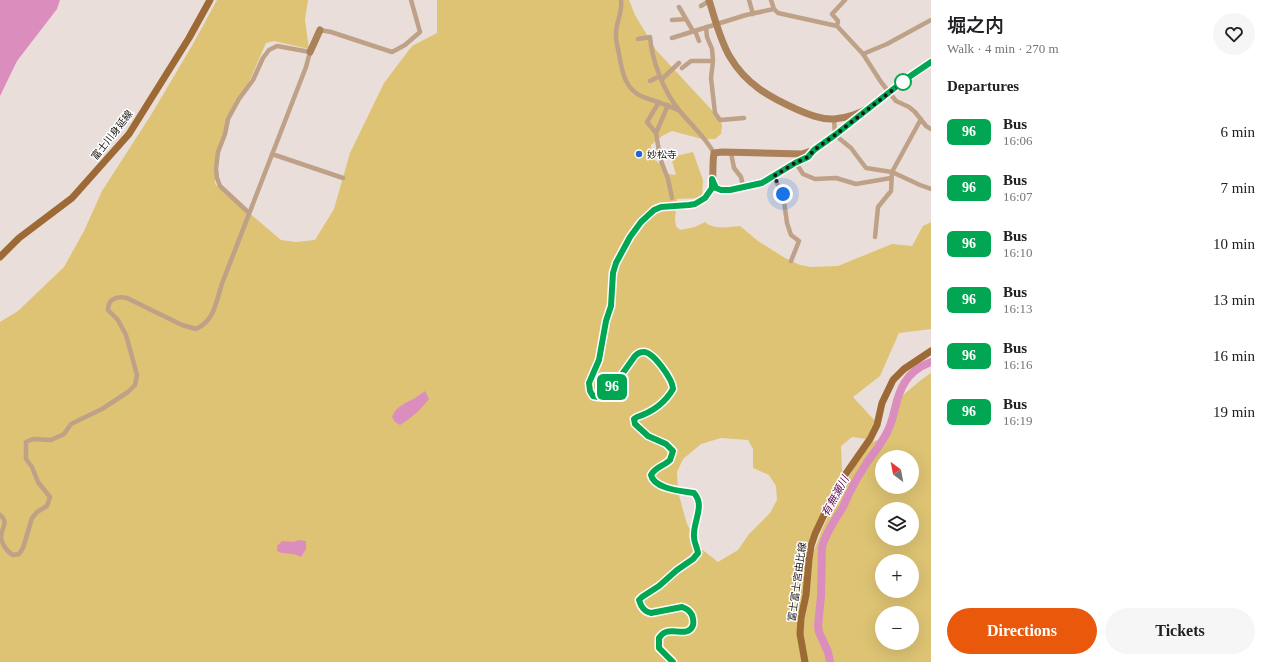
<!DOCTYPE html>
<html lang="en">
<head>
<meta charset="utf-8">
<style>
	body { margin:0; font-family:"Times New Roman","Noto Sans JP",serif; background:#f6f6f6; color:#202124; height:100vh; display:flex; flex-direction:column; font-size:15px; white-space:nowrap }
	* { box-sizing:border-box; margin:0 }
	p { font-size:13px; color:#757577 }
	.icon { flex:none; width:22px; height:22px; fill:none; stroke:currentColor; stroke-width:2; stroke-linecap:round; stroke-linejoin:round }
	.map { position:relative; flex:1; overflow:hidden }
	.side { display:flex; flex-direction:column; background:#fff; width:340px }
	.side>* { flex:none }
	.badge { padding:0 8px; border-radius:6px; font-size:14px; line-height:26px }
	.needle { width:26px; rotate:328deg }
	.tools { position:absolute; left:875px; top:450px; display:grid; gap:8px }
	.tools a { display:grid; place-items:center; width:44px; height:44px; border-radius:50%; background:#fff; box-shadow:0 4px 16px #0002; font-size:20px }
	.you { position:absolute; width:20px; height:20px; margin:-10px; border:3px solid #fff; border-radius:50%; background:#1a73e8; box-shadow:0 0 0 6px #1a73e833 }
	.map>.badge { position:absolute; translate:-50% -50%; box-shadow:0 0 0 2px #fff }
	h2 { padding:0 16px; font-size:15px; line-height:36px }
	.round { display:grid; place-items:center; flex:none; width:42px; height:42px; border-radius:21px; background:#f6f6f6 }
	.summary { display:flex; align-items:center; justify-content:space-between; height:68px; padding:0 16px }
	h1 { font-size:19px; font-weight:600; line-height:30px }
	.cta { display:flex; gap:8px; margin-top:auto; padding:8px 16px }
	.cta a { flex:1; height:46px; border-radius:24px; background:#ea580c; color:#fff; font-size:16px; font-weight:600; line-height:46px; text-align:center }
	.cta a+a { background:#f6f6f6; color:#202124 }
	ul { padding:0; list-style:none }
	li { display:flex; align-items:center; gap:12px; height:56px; padding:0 16px }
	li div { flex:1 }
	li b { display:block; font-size:15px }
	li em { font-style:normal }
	li .badge { min-width:44px; font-weight:700; text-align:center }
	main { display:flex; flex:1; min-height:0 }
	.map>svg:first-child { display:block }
	.green { fill:#ddc373; fill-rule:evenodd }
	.water { fill:#db8ebd }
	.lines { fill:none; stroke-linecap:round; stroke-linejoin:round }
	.river { stroke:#db8ebd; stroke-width:8 }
	.street { stroke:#bea187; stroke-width:4.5 }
	.secondary { stroke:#ab8159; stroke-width:7 }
	.primary { stroke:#9d6a36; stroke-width:7 }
	.line-casing { stroke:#fff; stroke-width:9 }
	.line { stroke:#00a651; stroke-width:6 }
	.walk { stroke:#1d1817; stroke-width:4; stroke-dasharray:0 7.2 }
	.stop-dot { fill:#fff; stroke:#00a651; stroke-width:2 }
	.poi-dot { fill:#2563d0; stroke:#fff; stroke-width:1.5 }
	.labels { text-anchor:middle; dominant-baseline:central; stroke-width:3; stroke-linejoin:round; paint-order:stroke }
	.street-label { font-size:10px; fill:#1d1817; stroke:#fff }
	.poi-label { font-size:10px; fill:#1d1817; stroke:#fff; text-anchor:start }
	.water-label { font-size:11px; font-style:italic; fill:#680c4f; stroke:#fff }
</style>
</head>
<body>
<main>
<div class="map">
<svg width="931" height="662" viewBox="0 0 931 662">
	<rect width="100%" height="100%" fill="#eadeda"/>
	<path class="green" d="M 217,0 L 308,0 L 305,20 L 309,49 L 274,41 L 266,43 L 249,82 L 228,117 L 224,137 L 215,162 L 215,184 L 281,240 L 296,242 L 315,240 L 334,209 L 350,153 L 384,83 L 412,46 L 437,33 L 437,0 L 629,0 L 635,15 L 656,50 L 721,120 L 722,126 L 721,134 L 715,139 L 702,139 L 672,131 L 662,136 L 651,145 C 650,157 651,157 660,164 C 664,167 666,171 669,174 L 676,175 L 671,157 L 693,152 L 703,180 L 702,198 L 677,199 L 675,219 L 676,226 L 680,230 L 695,227 L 705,222 C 713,230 729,227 740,226 L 758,241 L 785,258 L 800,265 L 811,267 L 838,266 L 892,244 L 912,246 L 923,226 L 931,222 L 931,329 L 899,333 L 880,376 L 853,397 L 875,421 L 866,439 L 852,437 L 841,446 L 842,472 L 814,530 L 811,559 L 823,527 L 839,495 L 858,460 L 872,442 L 883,438 L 903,395 L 921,380 L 931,373 L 931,662 L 0,662 L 0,322 L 18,311 L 64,267 L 84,231 L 102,191 L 151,115 L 193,44 ZM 721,438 L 748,440 L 753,449 L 753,468 L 769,475 L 776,486 L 777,500 L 770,513 L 749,534 L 738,550 L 718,562 L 700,548 L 687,524 L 678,492 L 677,472 L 683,459 L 701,444 ZM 882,457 L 912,457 L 912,487 L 882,487 ZM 882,509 L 912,509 L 912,539 L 882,539 ZM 882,561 L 912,561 L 912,591 L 882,591 ZM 882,613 L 912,613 L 912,643 L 882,643 Z"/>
	<path class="water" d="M 0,0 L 60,0 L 57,9 L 17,61 L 0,96 Z
		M 425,391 L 429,399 C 420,410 412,418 400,425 L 395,422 L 392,417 C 396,407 402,405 411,400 C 416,398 420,394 425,391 Z
		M 298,540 L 306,541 L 306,549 L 301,557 C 293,552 285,555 277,551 L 277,546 L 282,541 L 294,542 Z"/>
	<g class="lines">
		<path class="river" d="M 830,662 L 828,652 L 819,632 L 818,626 L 821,596 L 822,547 C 826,532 835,520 843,507 C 846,501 848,495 851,490 C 855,481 861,472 866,464 C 874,452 884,441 889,428 C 896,412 895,397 905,382 C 911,372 920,366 931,362"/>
		<path class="street" d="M 621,0 C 623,13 615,23 616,36 C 616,42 618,48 619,54 C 622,70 624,88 641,96 C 653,101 666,104 678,110
			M 749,0 L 753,14
			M 771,0 L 774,9 L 778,13 L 837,26 L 863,54 L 881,82 L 896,101 L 909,107 L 915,112 L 926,126 L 931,129
			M 701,6 L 709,1
			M 679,7 L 693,31
			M 672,20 L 686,19
			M 837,26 L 838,21 L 832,14 L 845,0
			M 706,27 L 707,37 L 712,49 L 713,61 L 711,78 L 715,113 L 720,120 L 744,118
			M 320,30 L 331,32 L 392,52 L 405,45 L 420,32 L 411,0
			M 695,31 L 699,41
			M 672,38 L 746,15 L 774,9
			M 638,39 L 650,37 C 652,61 664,92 679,110 C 691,125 705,137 714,153
			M 863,54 L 887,44 L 931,20
			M 682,68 L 691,61 L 713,61
			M 662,79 L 679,63
			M 650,81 L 660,76
			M 659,102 L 647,122 L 656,133 L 660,158 L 668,179 L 672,198
			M 834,119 L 835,135 L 851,148 L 866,168 L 892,172 L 920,185 L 931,189
			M 656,133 L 668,105
			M 835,135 L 863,113
			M 731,153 L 734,168 L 741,177 L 743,186 L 762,183 L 795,163 L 808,157 L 813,151
			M 272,154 L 343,178
			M 796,163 L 803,174 L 815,179 L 836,178 L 856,184 L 891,178
			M 773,176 L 783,194 L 787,223 L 791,235 L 799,241 L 791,261
			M 714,182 L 716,189 C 726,192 734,189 743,186
			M 875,237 L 878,207 L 891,191 L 892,172 L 921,119
			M 0,515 C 9,522 2,527 1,536 C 1,543 7,552 13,555 L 19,554 L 23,548 L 32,518 L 37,512 L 47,506 L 50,497 L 38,482 L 32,467 L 26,459 L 26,442 L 33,439 L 51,440 L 64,434 L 71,424 L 102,409 L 128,392 L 135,385 L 137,375 L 126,335 L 118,320 L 108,310 C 108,298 118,296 127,298 L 182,325 L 196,329 C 216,320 216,299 223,281 L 306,67 L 310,52 L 277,46 L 269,50 L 263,58 L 253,80 L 239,99 L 228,119 L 225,134 L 218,152 L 216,169 L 217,178 L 220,186 L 249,213"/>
		<path class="secondary" d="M 709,0 C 715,19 720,40 730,57 C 746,84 769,97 796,109 C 808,114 821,120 834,119 C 847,118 858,114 869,108 L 931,62
			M 310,52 L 320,30
			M 673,662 L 659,648 L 659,638 C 661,635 663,633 666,632 C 675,629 689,637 693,625 C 694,621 693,618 692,615 C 689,611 687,609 682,607 L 651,613 C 644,612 641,607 639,600 L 642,597 L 659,586 L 677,569 L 693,559 L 697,553 C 697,546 693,541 694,534 C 694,520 705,505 694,493 C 682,491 654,489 651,475 C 657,462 671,468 673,451 L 666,444 L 648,436 L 635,424 L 634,419 L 637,417 C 652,412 665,403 673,389 C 673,380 653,351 643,352 C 640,352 637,354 635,356 C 628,365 606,403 594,396 C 590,393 589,389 589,385 C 589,377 597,368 599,360 C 603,347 603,334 606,321 C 607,316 610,311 611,306 C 614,291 610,276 617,261 C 624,246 638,219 654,210 C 672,200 699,214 711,190 C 714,185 712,162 714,153 L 722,152 L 802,154 L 814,150 L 835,135"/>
		<path class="primary" d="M 0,257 L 19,238 L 72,198 L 129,134 L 189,38 L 210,0
			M 805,662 L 800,634 L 801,618 L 806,595 L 809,559 L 811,546 L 815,534 L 838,485 L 870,439 L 877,425 L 882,403 L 893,380 L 904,369 L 931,351"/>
	</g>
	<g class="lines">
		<defs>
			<path id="line" d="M 673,662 L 659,648 L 659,638 C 661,635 663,633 666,632 C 675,629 689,637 693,625 C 694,621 693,618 692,615 C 689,610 687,609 682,607 L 651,613 C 644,612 641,607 639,600 L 642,597 L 659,586 L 677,570 L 693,559 L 698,553 C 697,546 693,541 694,534 C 694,520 705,505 694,493 C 682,491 654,489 651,475 C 655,467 664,466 670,460 L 673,451 L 666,444 L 648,436 L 635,424 L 634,419 L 637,417 C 652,412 665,403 673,389 C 673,380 653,351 643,352 C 640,352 637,354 635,356 L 615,384 L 603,396 L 598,397 L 593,396 L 590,391 L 589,383 L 599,360 L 606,321 L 611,306 L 613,273 L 616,263 L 630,237 L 641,222 L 654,210 L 661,207 L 689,205 L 695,204 L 705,198 L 712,188 L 712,179 L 716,188 L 721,190 L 730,190 L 762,183 L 795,163 L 808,157 L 814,150 L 835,135 L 906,79 L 931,62"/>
		</defs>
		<use href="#line" class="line-casing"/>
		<use href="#line" class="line"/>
		<path class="walk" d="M 783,194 L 774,176 L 795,163 L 808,157 L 814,150 L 835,135 L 903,82"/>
	</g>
	<circle class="stop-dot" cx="903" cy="82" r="8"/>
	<circle class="poi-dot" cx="639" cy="154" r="4"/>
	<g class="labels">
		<g class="street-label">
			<text transform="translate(112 135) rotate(-52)">富士川身延線</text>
			<text transform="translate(797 582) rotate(-82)">富士富士宮由比線</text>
		</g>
		<g class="poi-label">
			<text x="647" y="154">妙松寺</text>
		</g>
		<g class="water-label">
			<text transform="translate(835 496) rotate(-61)">有無瀬川</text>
		</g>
	</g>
</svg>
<div class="tools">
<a><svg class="needle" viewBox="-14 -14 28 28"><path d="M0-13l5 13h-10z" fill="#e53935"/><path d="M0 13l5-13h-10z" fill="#757577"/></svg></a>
<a><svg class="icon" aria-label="layers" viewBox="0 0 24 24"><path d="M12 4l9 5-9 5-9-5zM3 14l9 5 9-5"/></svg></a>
<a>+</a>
<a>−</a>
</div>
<div class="you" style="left:783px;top:194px"></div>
<b class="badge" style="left:612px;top:387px;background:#00a651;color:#fff">96</b>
</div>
<section class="side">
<div class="summary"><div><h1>堀之内</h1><p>Walk · 4 min · 270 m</p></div><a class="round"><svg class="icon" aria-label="heart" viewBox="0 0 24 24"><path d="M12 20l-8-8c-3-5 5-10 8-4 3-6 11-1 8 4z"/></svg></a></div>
<h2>Departures</h2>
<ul>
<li><span class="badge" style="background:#00a651;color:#fff">96</span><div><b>Bus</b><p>16:06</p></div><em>6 min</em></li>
<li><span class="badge" style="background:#00a651;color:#fff">96</span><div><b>Bus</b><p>16:07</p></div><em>7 min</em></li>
<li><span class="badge" style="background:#00a651;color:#fff">96</span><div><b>Bus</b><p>16:10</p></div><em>10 min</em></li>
<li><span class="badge" style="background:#00a651;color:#fff">96</span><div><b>Bus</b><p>16:13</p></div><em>13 min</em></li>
<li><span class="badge" style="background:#00a651;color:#fff">96</span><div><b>Bus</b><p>16:16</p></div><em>16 min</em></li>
<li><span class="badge" style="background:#00a651;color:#fff">96</span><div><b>Bus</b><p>16:19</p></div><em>19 min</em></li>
</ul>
<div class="cta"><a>Directions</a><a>Tickets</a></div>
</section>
</main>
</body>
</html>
